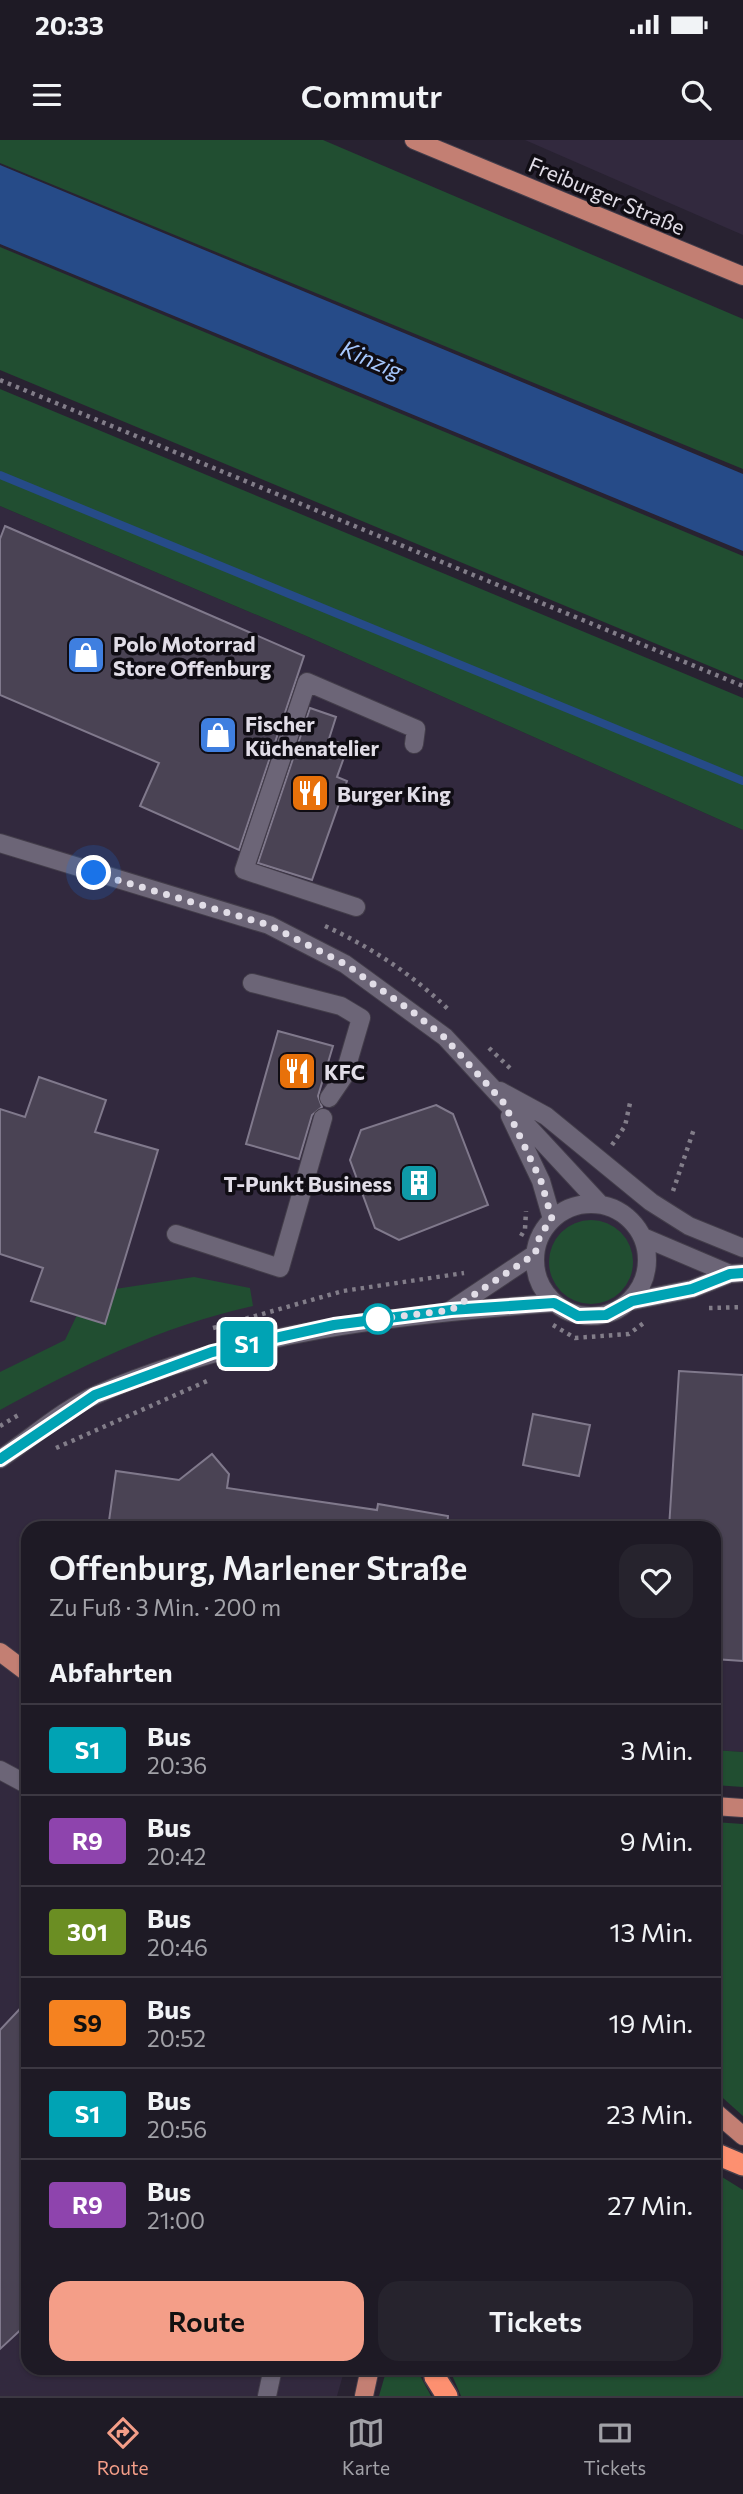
<!DOCTYPE html>
<html lang="de">
<head>
<meta charset="utf-8">
<style>
	body { margin:0; font-family:Commissioner,sans-serif; background:#26232d; color:#f1f3f6; height:100vh; display:flex; flex-direction:column; font-size:26px; white-space:nowrap }
	* { box-sizing:border-box; margin:0 }
	p { font-size:23px; color:#a1a1a7 }
	.icon { flex:none; width:38px; height:38px; fill:none; stroke:currentColor; stroke-width:2; stroke-linecap:round; stroke-linejoin:round }
	.map { position:relative; flex:1; overflow:hidden }
	.drawer { position:absolute; left:21px; top:1381px; width:700px; height:854px; display:flex; flex-direction:column; background:#1e1a25; border-radius:21px; box-shadow:0 2px 5px #0004,0 0 0 2px #3c3842 }
	.drawer>* { flex:none }
	.badge { padding:0 14px; border-radius:5px; font-size:24px; line-height:46px }
	.you { position:absolute; width:35px; height:35px; margin:-18px; border:5px solid #fff; border-radius:50%; background:#1a73e8; box-shadow:0 0 0 10px #1a73e833 }
	.map>.badge { position:absolute; translate:-50% -50%; box-shadow:0 0 0 4px #fff }
	h2 { padding:0 28px; font-size:26px; line-height:63px }
	.round { display:grid; place-items:center; flex:none; width:74px; height:74px; border-radius:21px; background:#26232d }
	.headline { display:flex; align-items:center; justify-content:space-between; height:119px; padding:0 28px }
	h1 { font-size:33px; font-weight:600; line-height:52px }
	.primary-button { display:flex; gap:14px; margin-top:auto; padding:14px 28px }
	.primary-button a { flex:1; height:80px; border-radius:21px; background:#f49e88; color:#111; font-size:28px; font-weight:600; line-height:80px; text-align:center }
	.primary-button a+a { background:#26232d; color:#f1f3f6 }
	ul { padding:0; list-style:none }
	li { display:flex; align-items:center; gap:21px; height:91px; padding:0 28px; border-top:2px solid #3c3842 }
	li div { flex:1 }
	li b { display:block; font-size:26px }
	li em { font-style:normal }
	li .badge { min-width:77px; font-weight:700; text-align:center }
	.status { display:flex; justify-content:space-between; align-items:center; height:49px; padding:0 35px; background:#1e1a25; direction:ltr }
	.status svg { height:19px; fill:currentColor }
	header { display:flex; justify-content:space-between; align-items:center; height:91px; padding:0 28px; background:#1e1a25; font-size:32px; font-weight:600 }
	.tab-bar { display:flex; justify-content:space-around; align-items:center; height:98px; border-top:2px solid #3c3842; background:#1e1a25; font-size:19px; color:#a1a1a7 }
	.tab-bar a { display:grid; justify-items:center; gap:4px }
	.tab-bar .on { color:#f49e88 }
	.map>svg:first-child { display:block }
	.built { fill:#32293e }
	.green { fill:#214e31 }
	.water { fill:#264b88 }
	.lines { fill:none; stroke-linecap:round; stroke-linejoin:round }
	.stream { stroke:#264b88; stroke-width:8 }
	.building { fill:#4a4354; stroke:#80798c; stroke-width:2 }
	.minor-casing { stroke:#433d4a; stroke-width:20 }
	.major-casing { stroke:#433d4a; stroke-width:20 }
	.highway-casing { stroke:#433d4a; stroke-width:24 }
	.path { stroke:#827d89; stroke-width:4.5; stroke-dasharray:3.5 5; stroke-linecap:butt }
	.minor { stroke:#6c6577; stroke-width:18 }
	.major { stroke:#c37f73; stroke-width:18 }
	.highway { stroke:#fd9070; stroke-width:21 }
	.line-casing { stroke:#fff; stroke-width:16 }
	.line { stroke:#00a3b4; stroke-width:10 }
	.walk { stroke:#e1dde7; stroke-width:7; stroke-dasharray:0 12.6 }
	.stop-dot { fill:#fff; stroke:#00a3b4; stroke-width:3.5 }
	.labels { text-anchor:middle; dominant-baseline:central; stroke-width:7; stroke-linejoin:round; paint-order:stroke }
	.street-label { font-size:21px; fill:#e1dde7; stroke:#100d14 }
	.poi-label { font-size:21px; font-weight:bold; fill:#e1dde7; stroke:#100d14; text-anchor:start }
	.water-label { font-size:23px; font-style:italic; fill:#a7c8fe; stroke:#100d14 }
</style>
</head>
<body>
<div class="status"><b>20:33</b><svg viewBox="0 0 49 12"><path d="M0 12V9h3v3zM5 12V6h3v6zM10 12V3h3v9zM15 12V0h3v12zM26 1h20v11H26zM47 4h2v5h-2z"/></svg></div>
<header><svg class="icon" aria-label="menu" viewBox="0 0 24 24"><path d="M4 6h16M4 12h16M4 18h16"/></svg>Commutr<svg class="icon" aria-label="search" viewBox="0 0 24 24"><circle cx="10" cy="10" r="6"/><path d="M15 15l6 6"/></svg></header>
<div class="map">
<svg width="743" height="2256" viewBox="0 0 743 2256">
	<rect width="100%" height="100%" fill="#282231"/>
	<path class="built" d="M 525,0 L 743,0 L 743,95 Z
		M 0,366 L 304,495 L 743,690 L 743,1612 L 714,1610 L 714,1388 L 28,1388 L 28,2228 L 345,2228 L 337,2256 L 0,2256 Z"/>
	<path class="green" d="M 0,0 L 323,0 L 743,179 L 743,329 L 0,23 Z
		M 0,107 L 743,416 L 743,540 L 0,230 Z
		M 0,249 L 743,558 L 743,690 L 304,495 L 0,366 Z
		M549 1122a42 42 0 1 1 84 0a42 42 0 1 1-84 0Z
		M 194,1137 L 250,1148 L 253,1166 C 162,1186 81,1226 0,1270 L 0,1232 L 65,1200 L 77,1175 L 115,1149 Z
		M 714,1610 L 743,1612 L 743,1647 L 714,1645 Z
		M 714,1682 L 743,1684 L 743,1976 L 714,1950 Z
		M 714,2032 L 743,2050 L 743,2256 L 461,2256 L 449,2228 L 714,2228 Z
		M 387,2228 L 416,2228 L 431,2256 L 379,2256 Z"/>
	<path class="water" d="M 0,25 L 743,334 L 743,411 L 0,104 Z"/>
	<g class="lines">
		<path class="stream" d="M 0,335 L 743,641"/>
	</g>
	<path class="building" d="M 5,386 L 304,516 L 239,710 L 140,666 L 159,623 L 0,555 L 0,399 Z
		M 310,568 L 336,577 L 329,599 L 348,606 L 337,637 L 347,641 L 312,740 L 258,723 Z
		M 278,891 L 333,906 L 318,956 L 322,967 L 312,975 L 299,1019 L 246,1004 Z
		M 39,937 L 106,960 L 95,992 L 158,1010 L 105,1184 L 31,1161 L 43,1128 L 0,1114 L 0,969 L 25,977 Z
		M 436,965 L 453,974 L 488,1065 L 399,1100 L 375,1088 L 350,1020 L 361,990 Z
		M 679,1231 L 743,1235 L 743,1521 L 714,1519 L 714,1388 L 669,1388 Z
		M 533,1274 L 590,1285 L 579,1336 L 523,1325 Z
		M 212,1314 L 229,1334 L 227,1348 L 377,1370 L 378,1364 L 448,1376 L 447,1388 L 108,1388 L 116,1331 L 179,1340 Z
		M 28,1860 L 28,2183 L 0,2209 L 0,1890 Z"/>
	<g class="lines">
		<defs>
			<path id="minor" d="M 0,703 L 269,785 L 345,824 L 445,897 L 600,1064
				M 356,767 L 244,730 L 307,542 L 416,589 L 414,604
				M 252,843 L 341,866 L 361,878 L 344,936 L 329,958
				M 500,951 L 546,976 L 651,1062 L 689,1086 L 743,1108
				M 510,976 L 541,1041 L 552,1079
				M535 1120a56 56 0 1 1 112 0a56 56 0 1 1-112 0Z
				M 176,1094 L 280,1128 L 323,978
				M 643,1097 L 730,1134
				M 632,1161 L 692,1149 L 730,1134 L 743,1133
				M 451,1170 L 535,1114
				M 0,1319 C 30,1299 65,1268 98,1254 C 243,1191 397,1175 553,1163
				M 0,1630 L 28,1645
				M 267,2256 L 273,2228"/>
			<path id="major" d="M 414,0 L 743,136
				M 0,1512 L 28,1533
				M 714,1666 L 743,1668
				M 714,1971 L 743,1996
				M 364,2256 L 370,2228"/>
			<path id="highway" d="M 714,2013 L 743,2025
				M 434,2228 L 435,2237 L 447,2256"/>
		</defs>
		<use href="#minor" class="minor-casing"/>
		<use href="#major" class="major-casing"/>
		<use href="#highway" class="highway-casing"/>
		<path class="path" d="M 0,240 L 743,546
			M 325,786 C 371,807 413,835 450,871
			M 489,908 L 513,931
			M 612,1005 L 625,986 L 630,963
			M 673,1051 L 694,989
			M 521,1096 L 525,1089 L 526,1071
			M 709,1168 L 743,1167
			M 553,1185 L 575,1198 L 629,1194 L 645,1182
			M 213,1188 L 343,1151 L 464,1133
			M 0,1286 L 20,1274
			M 56,1308 L 207,1241"/>
		<use href="#minor" class="minor"/>
		<use href="#major" class="major"/>
		<use href="#highway" class="highway"/>
	</g>
	<g class="lines">
		<defs>
			<path id="line" d="M 0,1319 L 95,1255 L 212,1212 L 334,1185 L 451,1170 L 554,1163 L 578,1176 L 606,1175 L 632,1161 L 692,1149 L 730,1134 L 743,1133"/>
		</defs>
		<use href="#line" class="line-casing"/>
		<use href="#line" class="line"/>
		<path class="walk" d="M 94,733 L 269,785 L 345,824 L 414,873 L 444,897 L 504,963 L 541,1041 L 552,1079 L 540,1095 L 535,1114 L 451,1170 L 378,1179"/>
	</g>
	<defs>
		<symbol id="shop-square" viewBox="-11 -11 22 22"><rect x="-9" y="-9" width="18" height="18" rx="4" fill="#3f7fe0" stroke="#100d14"/><path d="M-5-2.5h2.3a2.7 3.5 0 0 1 5.4 0H5L5.5 6h-11ZM-1.5-2.5h3a1.5 2.3 0 0 0-3 0Z" fill="#fff"/></symbol>
		<symbol id="restaurant-square" viewBox="-11 -11 22 22"><rect x="-9" y="-9" width="18" height="18" rx="4" fill="#e8710a" stroke="#100d14"/><path d="M-5-6h1v4h1v-4h1v4h1v-4h1v5L-1.5 .5V6h-2V.5L-5-1ZM5-6V6H3V1.5H1.5Q1.5-4 5-6Z" fill="#fff"/></symbol>
		<symbol id="building-square" viewBox="-11 -11 22 22"><rect x="-9" y="-9" width="18" height="18" rx="4" fill="#0f9aa8" stroke="#100d14"/><path d="M-4-6H4V6H1V3H-1V6H-4ZM-2.5-4.3h1.7v1.8h-1.7ZM.8-4.3h1.7v1.8H.8ZM-2.5-1h1.7V.8h-1.7ZM.8-1h1.7V.8H.8Z" fill="#fff"/></symbol>
	</defs>
	<g fill-rule="evenodd">
		<use href="#shop-square" x="64" y="493" width="44" height="44"/>
		<use href="#shop-square" x="196" y="573" width="44" height="44"/>
		<use href="#restaurant-square" x="288" y="631" width="44" height="44"/>
		<use href="#restaurant-square" x="275" y="909" width="44" height="44"/>
		<use href="#building-square" x="397" y="1021" width="44" height="44"/>
	</g>
	<circle class="stop-dot" cx="378" cy="1179" r="14"/>
	<g class="labels">
		<g class="street-label">
			<text transform="translate(607 55) rotate(23)">Freiburger Straße</text>
		</g>
		<g class="poi-label">
			<text x="113" y="503">Polo Motorrad<tspan x="113" dy="24">Store Offenburg</tspan></text>
			<text x="245" y="583">Fischer<tspan x="245" dy="24">Küchenatelier</tspan></text>
			<text x="337" y="653">Burger King</text>
			<text x="324" y="931">KFC</text>
			<text x="392" y="1043" text-anchor="end">T-Punkt Business</text>
		</g>
		<g class="water-label">
			<text transform="translate(372 219) rotate(23)">Kinzig</text>
		</g>
	</g>
</svg>
<div class="you" style="left:94px;top:733px"></div>
<b class="badge" style="left:247px;top:1204px;background:#00a3b4;color:#fff">S1</b>
<section class="drawer">
<div class="headline"><div><h1>Offenburg, Marlener Straße</h1><p>Zu Fuß · 3 Min. · 200 m</p></div><a class="round"><svg class="icon" aria-label="heart" viewBox="0 0 24 24"><path d="M12 20l-8-8c-3-5 5-10 8-4 3-6 11-1 8 4z"/></svg></a></div>
<h2>Abfahrten</h2>
<ul>
<li><span class="badge" style="background:#00a3b4;color:#fff">S1</span><div><b>Bus</b><p>20:36</p></div><em>3 Min.</em></li>
<li><span class="badge" style="background:#8e44ad;color:#fff">R9</span><div><b>Bus</b><p>20:42</p></div><em>9 Min.</em></li>
<li><span class="badge" style="background:#6b8e23;color:#fff">301</span><div><b>Bus</b><p>20:46</p></div><em>13 Min.</em></li>
<li><span class="badge" style="background:#f58220;color:#111">S9</span><div><b>Bus</b><p>20:52</p></div><em>19 Min.</em></li>
<li><span class="badge" style="background:#00a3b4;color:#fff">S1</span><div><b>Bus</b><p>20:56</p></div><em>23 Min.</em></li>
<li><span class="badge" style="background:#8e44ad;color:#fff">R9</span><div><b>Bus</b><p>21:00</p></div><em>27 Min.</em></li>
</ul>
<div class="primary-button"><a>Route</a><a>Tickets</a></div>
</section>
</div>
<nav class="tab-bar">
<a class="on"><svg class="icon" aria-label="directions" viewBox="0 0 24 24"><path d="M12 3l9 9-9 9-9-9zM9 14v-3h6M13 9l2 2-2 2"/></svg>Route</a>
<a><svg class="icon" aria-label="map" viewBox="0 0 24 24"><path d="M3 6l6-2 6 2 6-2v14l-6 2-6-2-6 2zM9 4v14M15 6v14"/></svg>Karte</a>
<a><svg class="icon" aria-label="tickets" viewBox="0 0 24 24"><path d="M3 7h18v10H3zM15 7v10"/></svg>Tickets</a>
</nav>
</body>
</html>
